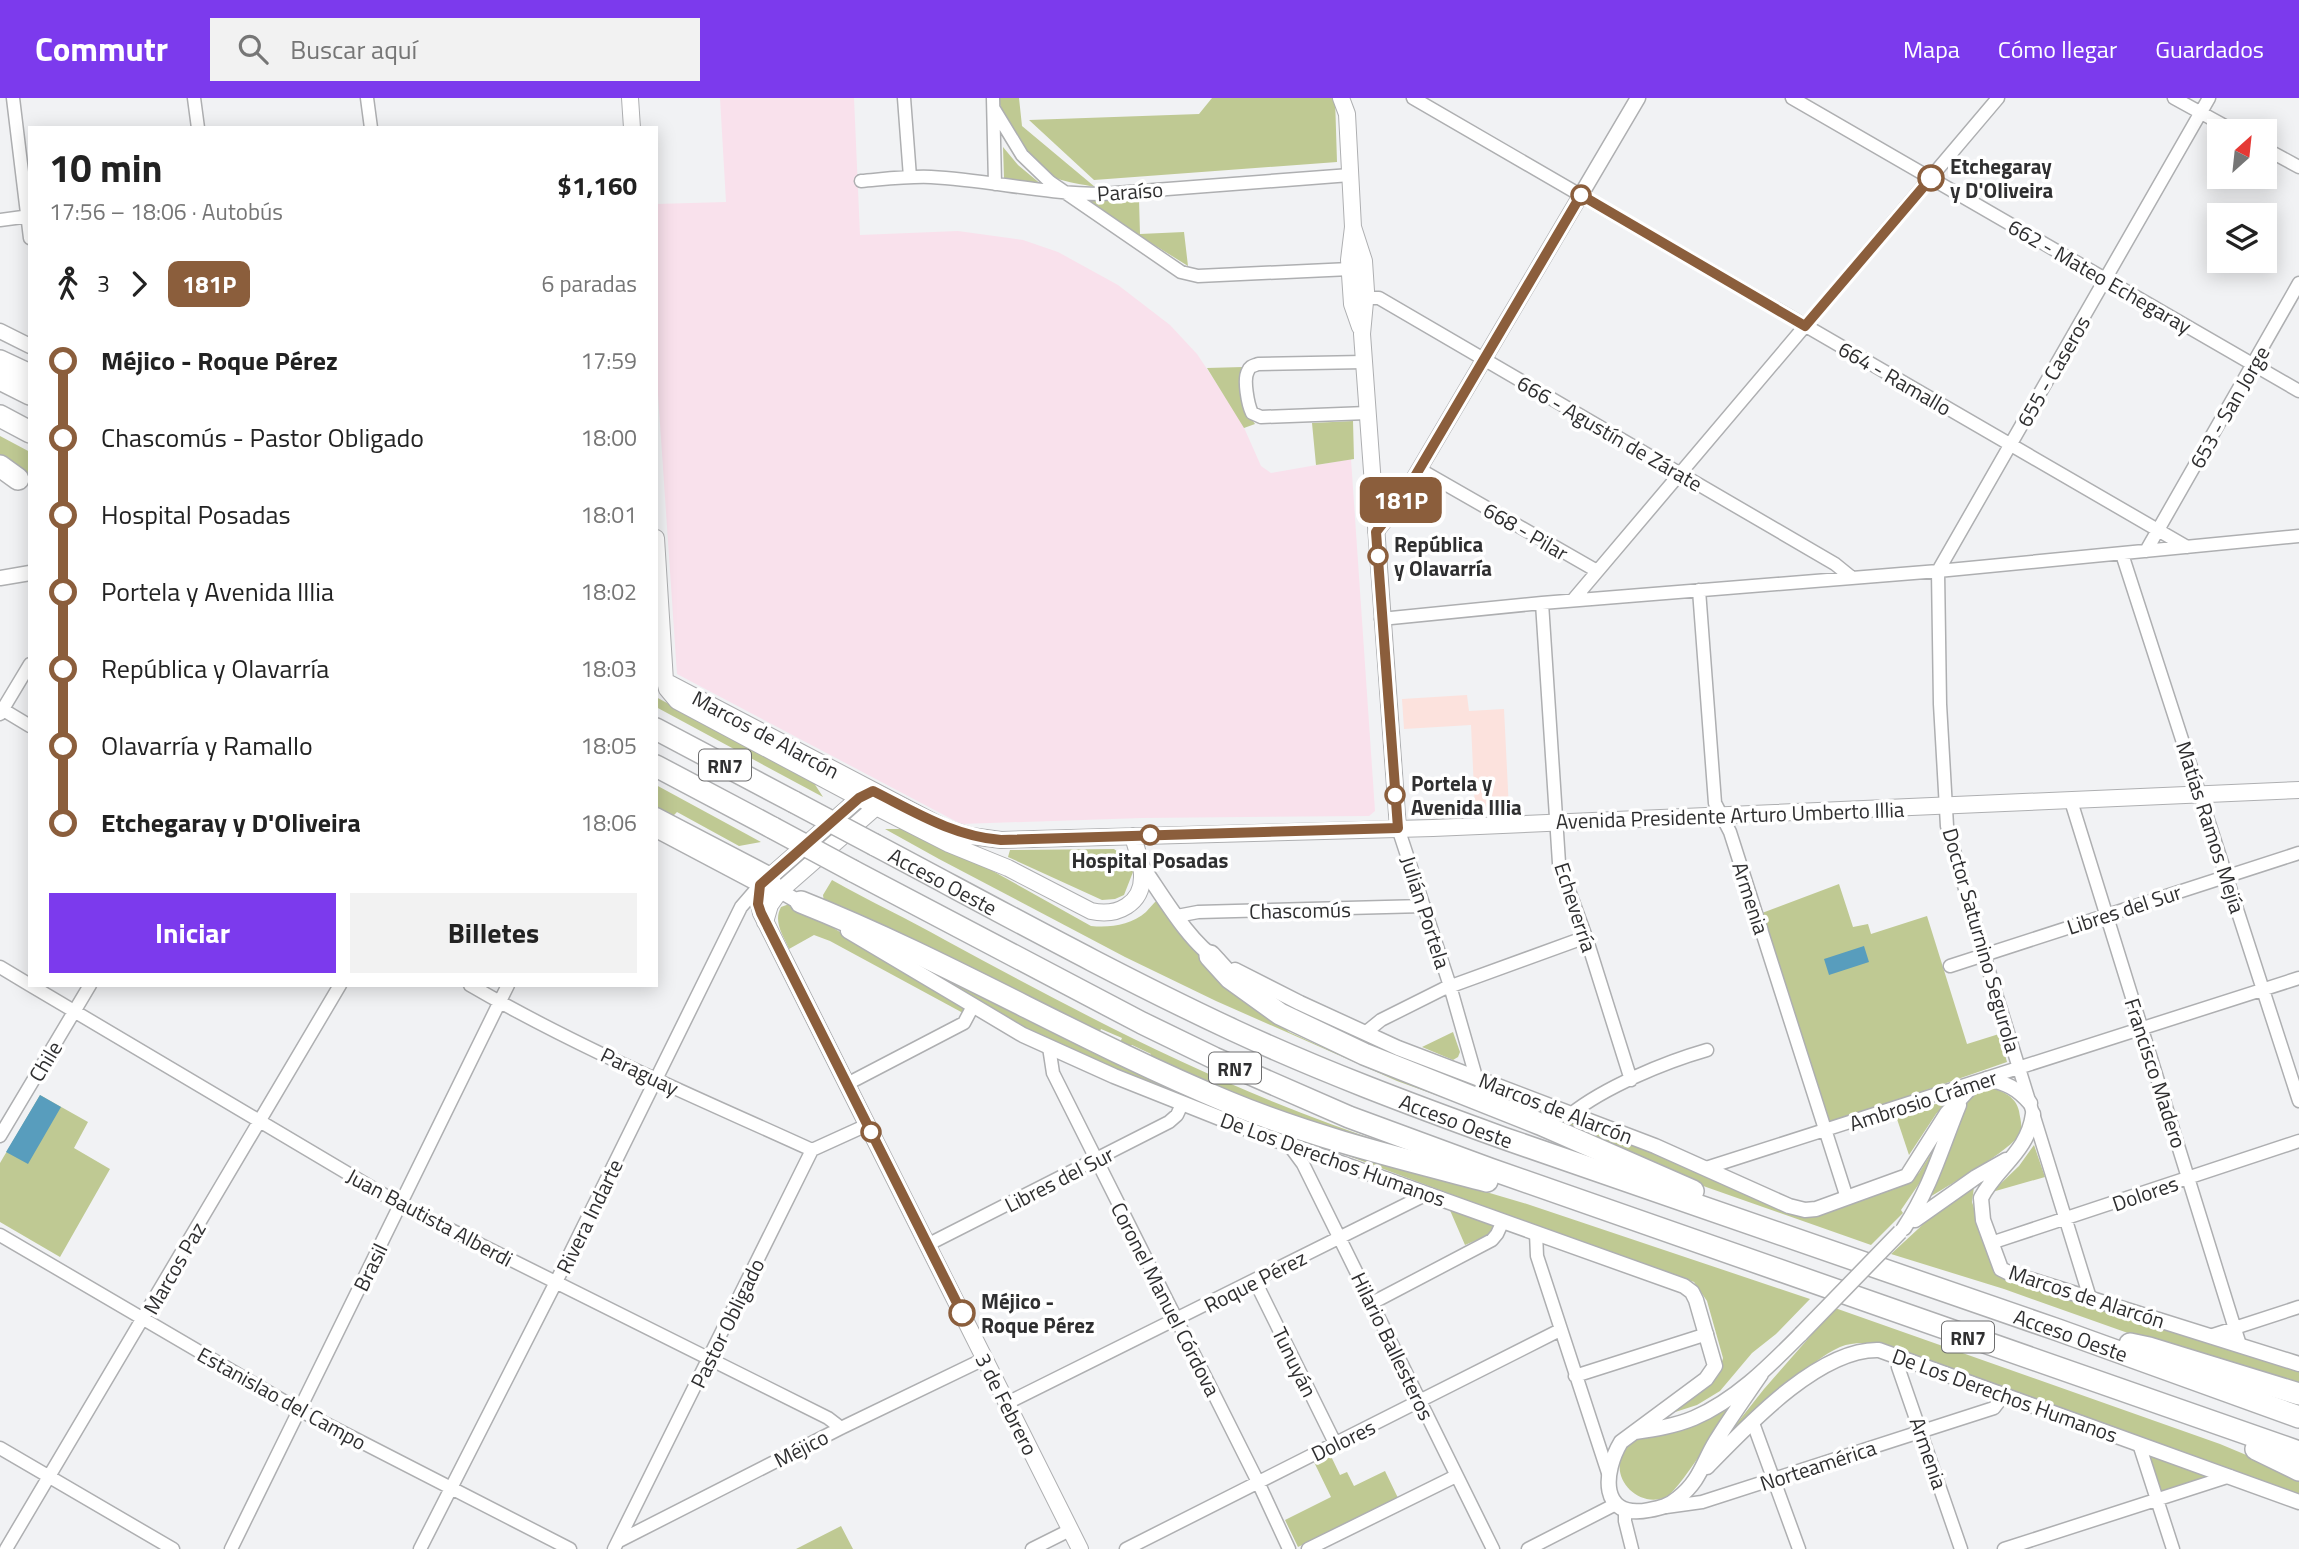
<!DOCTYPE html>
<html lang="es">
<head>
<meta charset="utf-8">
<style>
	body { margin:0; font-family:"Titillium Web",sans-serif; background:#f2f2f2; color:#222; height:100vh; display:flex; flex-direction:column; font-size:26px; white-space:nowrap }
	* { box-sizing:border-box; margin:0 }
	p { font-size:23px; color:#767676 }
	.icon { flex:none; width:38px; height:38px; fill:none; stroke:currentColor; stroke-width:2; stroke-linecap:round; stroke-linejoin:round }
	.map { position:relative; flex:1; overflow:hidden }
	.panel { position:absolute; left:28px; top:28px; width:630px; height:861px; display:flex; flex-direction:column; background:#fff; border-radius:0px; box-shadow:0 4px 18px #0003 }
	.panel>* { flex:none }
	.badge { padding:0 14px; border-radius:10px; font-size:24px; line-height:46px }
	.needle { width:46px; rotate:27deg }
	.buttons { position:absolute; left:2207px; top:21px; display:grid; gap:14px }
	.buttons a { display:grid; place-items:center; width:70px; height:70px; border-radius:0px; background:#fff; box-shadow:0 4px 18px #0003; font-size:35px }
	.map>.badge { position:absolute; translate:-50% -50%; box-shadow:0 0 0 4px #fff }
	.legs { display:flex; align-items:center; gap:10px; height:77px; padding:0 21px; font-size:23px }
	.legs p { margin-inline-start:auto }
	.summary { display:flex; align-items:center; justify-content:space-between; height:119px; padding:0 21px }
	h1 { font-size:38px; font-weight:700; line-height:52px }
	.button { display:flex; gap:14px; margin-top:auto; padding:14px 21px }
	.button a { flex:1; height:80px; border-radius:0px; background:#7c3aed; color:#fff; font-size:28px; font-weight:700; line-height:80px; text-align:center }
	.button a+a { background:#f2f2f2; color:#222 }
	ul { padding:0 21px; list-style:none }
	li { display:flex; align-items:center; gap:24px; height:77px; font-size:26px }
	li i { display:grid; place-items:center; width:10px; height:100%; margin:0 9px; background:currentColor }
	li i::after { content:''; width:18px; height:18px; margin:-9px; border:5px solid; border-radius:50%; background:#fff }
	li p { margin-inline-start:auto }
	li:first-child i { background:linear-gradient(#0000 50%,currentColor 0) }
	li:last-child i { background:linear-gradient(currentColor 50%,#0000 0) }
	header { display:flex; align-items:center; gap:42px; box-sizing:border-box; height:98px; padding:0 35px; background:#7c3aed; color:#fff }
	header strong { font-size:33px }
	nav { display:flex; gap:38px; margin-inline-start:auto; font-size:24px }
	.search { width:490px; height:63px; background:#f2f2f2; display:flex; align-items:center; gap:18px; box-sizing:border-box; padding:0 24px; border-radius:0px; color:#767676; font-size:26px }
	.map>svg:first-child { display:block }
	.industrial { fill:#fce2dd }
	.medical { fill:#f9e1ec }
	.green { fill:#bfc993 }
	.water { fill:#589dbd }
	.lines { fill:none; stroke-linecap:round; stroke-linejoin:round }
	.minor-casing { stroke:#aeafb1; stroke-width:15 }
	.tertiary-casing { stroke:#aeafb1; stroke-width:17 }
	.secondary-casing { stroke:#aeafb1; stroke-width:18 }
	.motorway-casing { stroke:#aeafb1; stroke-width:24 }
	.minor { stroke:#fff; stroke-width:12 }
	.tertiary { stroke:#fff; stroke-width:14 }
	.secondary { stroke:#fff; stroke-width:16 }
	.motorway { stroke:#fff; stroke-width:21 }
	.tertiary-bridge-casing { stroke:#aeafb1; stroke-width:17; stroke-linecap:butt }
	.motorway-bridge-casing { stroke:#aeafb1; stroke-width:24; stroke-linecap:butt }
	.tertiary-bridge { stroke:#fff; stroke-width:14 }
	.motorway-bridge { stroke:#fff; stroke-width:21 }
	.line-1-casing { stroke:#fff; stroke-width:16 }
	.line-1 { stroke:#8b5e3c; stroke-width:10 }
	.stop-1-dot { fill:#fff; stroke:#8b5e3c; stroke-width:3.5 }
	.labels { text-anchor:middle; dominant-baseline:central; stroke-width:7; stroke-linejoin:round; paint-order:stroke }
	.shield { fill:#fff; stroke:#6d6d6e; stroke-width:2 }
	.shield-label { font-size:19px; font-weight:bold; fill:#2f2f30 }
	.stop-label { font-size:21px; font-weight:bold; fill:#2f2f30; stroke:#fff; text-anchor:start }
	.street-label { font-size:21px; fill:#2f2f30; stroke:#fff }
</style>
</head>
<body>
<header>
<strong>Commutr</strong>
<div class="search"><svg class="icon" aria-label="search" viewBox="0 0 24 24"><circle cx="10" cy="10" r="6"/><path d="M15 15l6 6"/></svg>Buscar aquí</div>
<nav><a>Mapa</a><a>Cómo llegar</a><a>Guardados</a></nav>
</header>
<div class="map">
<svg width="2299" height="1451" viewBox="0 0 2299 1451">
	<rect width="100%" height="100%" fill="#f1f2f4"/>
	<path class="industrial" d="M 1467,597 L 1469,613 L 1504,611 L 1509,712 L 1475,713 L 1471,627 L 1404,631 L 1402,601 Z"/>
	<path class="medical" d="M 720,0 L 854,0 L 860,137 L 958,133 L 1023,142 L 1058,154 L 1118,187 L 1170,227 L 1197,256 L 1215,283 L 1242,325 L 1261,368 L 1271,375 L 1351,361 L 1375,713 L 1369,718 L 1142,720 L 961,726 L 677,576 L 656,267 L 656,106 L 726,104 Z"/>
	<path class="green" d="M 998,0 L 1019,0 L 1022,28 L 1095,89 C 1082,86 1068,85 1056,80 C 1026,67 1007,30 998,0 Z
		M 1212,0 L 1335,0 L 1337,64 L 1094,82 L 1029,22 L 1199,16 Z
		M 1003,49 L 1018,67 L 1042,87 L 1004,80 Z
		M 1093,102 L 1139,102 L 1140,136 L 1184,134 L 1188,168 L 1095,110 L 1091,104 Z
		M 1243,269 C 1233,286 1245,311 1255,326 L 1244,330 L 1207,270 Z
		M 1353,323 L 1354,361 L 1316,367 L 1312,325 Z
		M 0,338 L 30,354 L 30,379 L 0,360 Z
		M 656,599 L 814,685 L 823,699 L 656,609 Z
		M 656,687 L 761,744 L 739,748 L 677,714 L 672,719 L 656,711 Z
		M 885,731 L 907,731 L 991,772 L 1091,828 C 1110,830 1131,827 1146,814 C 1150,810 1153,805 1158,802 L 1183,839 L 1289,934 L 1327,951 L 1339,951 L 1339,957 L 1363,967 L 1533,1032 L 1397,983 L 1216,903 L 1125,859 L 939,761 Z
		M 1114,751 L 1127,761 L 1133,774 L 1124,797 L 1115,801 L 1102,802 L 1008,759 L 1010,752 Z
		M 832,782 C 869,803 908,821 945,842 C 1090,921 1237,998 1395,1048 L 1392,1056 L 1297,1026 L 1149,960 L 1151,956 L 1132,947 L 1125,952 L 1118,949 L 1122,940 L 1101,931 L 1099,935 L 824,804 L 823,797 Z
		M 1839,786 L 1853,829 L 1868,826 L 1871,836 L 1927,818 L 1967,946 L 1999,936 L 2007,964 L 1828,1026 L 1762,815 Z
		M 792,805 L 966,910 L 963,915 L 830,843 L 814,837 L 789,851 C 783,837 773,824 781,809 Z
		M 855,829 L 1287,1035 L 1527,1106 L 1810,1201 L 1776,1236 L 1752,1255 L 1720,1293 L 1697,1307 L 1669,1316 L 1705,1290 L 1718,1278 L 1723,1260 L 1707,1203 L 1694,1184 L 1592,1149 L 1287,1035 L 1194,1004 L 1103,966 L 1022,930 Z
		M 1453,934 L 1460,954 L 1458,959 L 1453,962 L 1422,949 Z
		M 1393,954 L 1646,1051 L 1771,1107 L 1810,1120 L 1909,1083 L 1919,1075 L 1937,1046 L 1925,1077 L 1901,1112 L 1903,1115 L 1871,1147 L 1635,1064 L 1468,992 L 1393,956 Z
		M 1992,990 C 2004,994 2016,999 2019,1013 C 2020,1020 2023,1028 2020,1035 C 2013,1052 1945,1089 1927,1101 L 1967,999 Z
		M 40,997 L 88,1024 L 74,1050 L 110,1071 L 60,1159 L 0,1124 L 0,1065 Z
		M 1949,1002 L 1936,1016 L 1909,1057 L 1896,1018 Z
		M 2034,1047 L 2045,1079 L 1992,1094 L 2019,1068 Z
		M 1974,1089 L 1972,1104 L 1995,1173 L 2299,1271 L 2299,1287 L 2225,1262 L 2142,1240 L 2004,1191 L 1891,1156 L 1944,1107 Z
		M 1449,1110 L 1494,1126 L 1491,1136 L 1465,1147 Z
		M 1835,1210 L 2220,1346 L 2299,1379 L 2299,1400 L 1888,1248 C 1871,1245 1856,1243 1840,1249 C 1824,1256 1809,1269 1796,1280 C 1769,1302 1744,1325 1719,1348 L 1764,1291 Z
		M 1741,1294 C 1729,1312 1679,1394 1666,1399 C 1641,1410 1613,1385 1621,1360 C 1621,1358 1624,1350 1624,1349 C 1632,1340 1648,1338 1658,1333 C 1686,1321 1713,1307 1741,1294 Z
		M 1329,1354 L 1340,1377 L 1347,1374 L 1354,1388 L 1385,1373 L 1398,1400 L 1298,1449 L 1285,1422 L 1331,1399 L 1313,1362 Z
		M 2148,1355 L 2214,1378 L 2161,1395 Z
		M 841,1428 L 853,1451 L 796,1451 Z"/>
	<path class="water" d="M 1864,848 L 1869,864 L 1829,877 L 1824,861 Z
		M 40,997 L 61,1009 L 28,1066 L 6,1054 Z"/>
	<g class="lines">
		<defs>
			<path id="minor" d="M 13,0 L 30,140
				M 194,0 L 198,30
				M 367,0 L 371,30
				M 904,0 L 910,79
				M 993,0 L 995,86
				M 1413,0 L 2187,449
				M 1792,0 L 2299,293
				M 2174,0 L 2234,33
				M 994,11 L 1022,57 L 1050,84 L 1181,174 L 1198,178 L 1350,171
				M 2264,50 L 2299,69
				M 861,83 C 885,81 908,78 931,79 C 989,82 1044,96 1102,96 L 1350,77
				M 0,122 L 30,118
				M 1366,200 L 1379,200 L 1835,466 L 1851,479
				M 1364,264 L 1258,266 C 1253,268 1250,268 1248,273 C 1243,281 1248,307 1252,315 L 1261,319 L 1367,315
				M 1419,371 L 1597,473
				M 2146,453 L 2299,185
				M 2122,456 L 2299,1003
				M 1699,492 L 1715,705 L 1730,734 L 1847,1100
				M 1573,502 L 1998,0
				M 1542,505 L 1559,765 L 1586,839 L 1631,982
				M 1381,521 L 1542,505 L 1938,473 L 2299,438
				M 0,610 L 30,628
				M 0,616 L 30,566
				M 2071,703 L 2240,1247
				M 1398,730 L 1450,888 L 1476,979
				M 1177,818 L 1198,814 L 1424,808
				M 1950,868 L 2299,755
				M 0,869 L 30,887
				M 30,887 L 401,1107 L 828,1320 L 841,1330
				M 470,887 C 578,950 698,1000 812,1052
				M 1365,935 L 1381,922 L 1443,891 L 1586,839
				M 1049,949 L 1053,975 L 1258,1384 L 1289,1451
				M 847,986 L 964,925 L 973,908
				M 1571,1016 C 1605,989 1665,964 1707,952
				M 0,1038 L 90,887
				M 1289,1047 L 1303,1066 L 1493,1451
				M 1706,1070 L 2299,880
				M 1536,1135 L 1537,1158 L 1608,1375
				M 0,1137 L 299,1312 L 570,1451
				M 1991,1145 L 2299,1043
				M 927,1147 L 1169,1024 L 1177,1017 L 1182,1006
				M 1255,1183 L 1335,1345
				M 2090,1200 L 1984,857 L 1947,728 L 1940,606 L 1938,473 L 2209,0
				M 1372,1205 L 1492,1142 L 1497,1136 L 1503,1123
				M 2210,1238 L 2299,1209
				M 1899,1258 L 1898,1269 L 1961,1451
				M 1575,1278 L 1707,1236
				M 1007,1305 L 1427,1096
				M 1753,1325 L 1799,1451
				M 2139,1346 L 2173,1451
				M 0,1350 L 173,1451
				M 1666,1409 L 1702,1404 L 1994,1310 L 2004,1297
				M 1625,1412 L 1625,1423 L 1632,1451
				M 619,1443 L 841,1330 L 984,1261
				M 6,1451 L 340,887
				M 231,1451 L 508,887
				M 420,1451 L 556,1184 L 741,809 L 760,787
				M 614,1451 L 812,1052 L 867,1027
				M 1032,1451 L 1070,1432
				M 1126,1451 L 1560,1232
				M 1308,1451 L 1456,1378
				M 1528,1451 L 1616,1406
				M 2004,1451 L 2230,1378"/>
			<path id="tertiary" d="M 0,233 L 30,248
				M 1376,434 L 1401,402 L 1638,0
				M 0,480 L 30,475
				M 656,717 L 769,776 L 775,786
				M 656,732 L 760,787 L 780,793 L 806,808
				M 1141,767 C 1161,795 1189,845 1218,862
				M 848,833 L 1023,937 L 1114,978 L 1265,1038 L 1684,1188 L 1692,1194 L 1696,1202 L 1715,1268 L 1706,1281 L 1621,1344 C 1603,1374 1599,1422 1649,1412 C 1660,1410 1669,1408 1678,1400 C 1700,1383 1703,1364 1716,1343 C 1730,1320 1746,1298 1761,1276
				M 1235,872 L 1300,905 L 1398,950 L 1655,1048 L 1789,1108 L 1805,1112 L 1816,1111 L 1907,1078 L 1947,1015 L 1974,986
				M 1987,981 C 2006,985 2017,990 2030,1005
				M 2033,1016 C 2028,1054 1997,1069 1981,1100 L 1983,1122 L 2001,1171 L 2009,1175 L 2299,1266
				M 1915,1122 L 1976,1079 L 2006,1062
				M 1904,1130 C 1931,1089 1941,1051 1959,1007
				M 1635,1334 C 1655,1331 1675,1328 1694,1320 C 1736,1302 1770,1267 1801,1236
				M 1707,1369 C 1746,1329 1819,1250 1879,1252 L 2299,1404"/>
			<path id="secondary" d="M 630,0 L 632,30
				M 1341,0 L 1347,16 L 1353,129 L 1349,162 L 1352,206 L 1360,229
				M 1353,129 L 1364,163 L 1366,193 L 1362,236 L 1398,730
				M 656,440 L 665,583 L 667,591 L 677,603 L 876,709 L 949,746 L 1008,770 L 1091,813 C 1117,819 1143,806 1142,777 C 1142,764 1136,751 1133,738
				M 665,583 L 943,729 L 971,738 L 1001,742 L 1433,730 L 2299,692
				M 873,693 L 859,700 L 760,787 L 759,806 L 761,815 L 1080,1451
				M 765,824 L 770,807 L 780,793 L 876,709 L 879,702"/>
			<g id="motorway">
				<path d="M 0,263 L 30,277"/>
				<path d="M 0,281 L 30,296"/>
				<path d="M 0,318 L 30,334"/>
				<path d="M 0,368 L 18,381"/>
				<path d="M 656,631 L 794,704"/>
				<path d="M 656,668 L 773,730"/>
				<path id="s1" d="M 875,747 C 994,810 1111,875 1233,932 C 1321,973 1412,1007 1503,1040 L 2058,1232 L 2299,1319"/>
				<path d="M 853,773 L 1142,925 L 1214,960 L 1349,1019 L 1490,1071 L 2299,1354"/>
				<path d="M 801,804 C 947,862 1083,944 1228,1004 C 1312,1039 1399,1060 1487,1083"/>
				<path d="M 1210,858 L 1230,880 L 1280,916 L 1364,956 L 1540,1026 L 1693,1093"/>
				<path d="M 2130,1246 L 2149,1250 L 2299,1296"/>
				<path d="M 2256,1351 L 2299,1372"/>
			</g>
		</defs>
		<use href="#minor" class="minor-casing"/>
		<use href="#tertiary" class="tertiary-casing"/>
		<use href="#secondary" class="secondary-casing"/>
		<use href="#motorway" class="motorway-casing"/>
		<use href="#minor" class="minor"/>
		<use href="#tertiary" class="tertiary"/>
		<use href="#secondary" class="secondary"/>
		<use href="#motorway" class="motorway"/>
		<defs>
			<path id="tertiary-bridge" d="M 1801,1236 L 1900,1134"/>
			<path id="motorway-bridge" d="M 794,704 L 875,747
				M 773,730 L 853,773"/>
		</defs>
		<use href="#tertiary-bridge" class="tertiary-bridge-casing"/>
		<use href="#motorway-bridge" class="motorway-bridge-casing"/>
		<use href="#tertiary-bridge" class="tertiary-bridge"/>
		<use href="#motorway-bridge" class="motorway-bridge"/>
	</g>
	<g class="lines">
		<defs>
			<path id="line-1" d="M 962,1215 L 761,815 L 758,806 L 760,787 L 859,700 L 873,693 C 915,714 953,738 1001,742 L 1398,730 L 1376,434 L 1401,402 L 1581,97 L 1805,228 L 1931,80"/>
		</defs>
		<use href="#line-1" class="line-1-casing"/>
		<use href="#line-1" class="line-1"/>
	</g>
	<g class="stop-1-dot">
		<circle cx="1931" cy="80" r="12"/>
		<circle cx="1581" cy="97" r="9"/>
		<circle cx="1378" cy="458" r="9"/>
		<circle cx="1395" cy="697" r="9"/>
		<circle cx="1150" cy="737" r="9"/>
		<circle cx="871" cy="1034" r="9"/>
		<circle cx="962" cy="1215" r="12"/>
	</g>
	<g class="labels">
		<g class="shield">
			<rect x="699" y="651.5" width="52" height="31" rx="5"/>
			<rect x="1209" y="954.5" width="52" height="31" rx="5"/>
			<rect x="1942" y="1223.5" width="52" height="31" rx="5"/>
		</g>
		<g class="shield-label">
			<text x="725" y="667">RN7</text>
			<text x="1235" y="970">RN7</text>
			<text x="1968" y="1239">RN7</text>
		</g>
		<g class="stop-label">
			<text x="1950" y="68">Etchegaray<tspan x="1950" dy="24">y D'Oliveira</tspan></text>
			<text x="1394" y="446">República<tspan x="1394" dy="24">y Olavarría</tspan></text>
			<text x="1411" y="685">Portela y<tspan x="1411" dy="24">Avenida Illia</tspan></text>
			<text x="1150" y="762" text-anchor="middle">Hospital Posadas</text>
			<text x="981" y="1203">Méjico -<tspan x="981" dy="24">Roque Pérez</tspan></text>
		</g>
		<g class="street-label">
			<text transform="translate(1130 93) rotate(-4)">Paraíso</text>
			<text transform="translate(2100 178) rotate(30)">662 - Mateo Echegaray</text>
			<text transform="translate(2053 273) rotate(-60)">655 - Caseros</text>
			<text transform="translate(1895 280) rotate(30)">664 - Ramallo</text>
			<text transform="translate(2229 309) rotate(-60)">653 - San Jorge</text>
			<text transform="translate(1610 335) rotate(30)">666 - Agustín de Zárate</text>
			<text transform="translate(1526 433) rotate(30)">668 - Pilar</text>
			<text transform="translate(766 636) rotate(28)">Marcos de Alarcón</text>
			<text transform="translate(1730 717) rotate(-2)">Avenida Presidente Arturo Umberto Illia</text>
			<text transform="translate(2211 729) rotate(72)">Matías Ramos Mejía</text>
			<text stroke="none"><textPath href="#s1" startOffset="77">Acceso Oeste</textPath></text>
			<text transform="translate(1751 800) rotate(72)">Armenia</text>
			<text transform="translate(1576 809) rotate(72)">Echeverría</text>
			<text transform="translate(2124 811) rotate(-18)">Libres del Sur</text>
			<text transform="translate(1300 812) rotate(-1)">Chascomús</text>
			<text transform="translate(1426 814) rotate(72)">Julián Portela</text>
			<text transform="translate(1982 842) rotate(74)">Doctor Saturnino Segurola</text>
			<text transform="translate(45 963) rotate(-59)">Chile</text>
			<text transform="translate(640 973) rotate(26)">Paraguay</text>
			<text transform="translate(2156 975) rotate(72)">Francisco Madero</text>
			<text transform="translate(1923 1002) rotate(-18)">Ambrosio Crámer</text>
			<text transform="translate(1556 1010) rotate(21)">Marcos de Alarcón</text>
			<text stroke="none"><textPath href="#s1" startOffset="644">Acceso Oeste</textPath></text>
			<text transform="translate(1333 1061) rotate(20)">De Los Derechos Humanos</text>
			<text transform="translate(1059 1081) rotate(-27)">Libres del Sur</text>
			<text transform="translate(2145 1095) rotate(-19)">Dolores</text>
			<text transform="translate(589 1118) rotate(-64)">Rivera Indarte</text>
			<text transform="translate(430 1119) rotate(28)">Juan Bautista Alberdi</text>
			<text transform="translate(370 1169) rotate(-64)">Brasil</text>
			<text transform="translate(174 1170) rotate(-60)">Marcos Paz</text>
			<text transform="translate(1255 1183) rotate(-27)">Roque Pérez</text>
			<text transform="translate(2087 1198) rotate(18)">Marcos de Alarcón</text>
			<text transform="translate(1166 1201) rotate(63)">Coronel Manuel Córdova</text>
			<text transform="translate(727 1225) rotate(-64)">Pastor Obligado</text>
			<text stroke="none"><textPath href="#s1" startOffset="1295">Acceso Oeste</textPath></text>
			<text transform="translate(1393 1248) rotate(64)">Hilario Ballesteros</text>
			<text transform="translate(1295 1264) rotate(64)">Tunuyán</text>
			<text transform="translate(2005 1297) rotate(20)">De Los Derechos Humanos</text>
			<text transform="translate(282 1300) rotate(29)">Estanislao del Campo</text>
			<text transform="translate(1007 1306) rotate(63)">3 de Febrero</text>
			<text transform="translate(1343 1342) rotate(-26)">Dolores</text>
			<text transform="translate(801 1350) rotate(-27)">Méjico</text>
			<text transform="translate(1929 1355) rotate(71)">Armenia</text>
			<text transform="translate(1818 1367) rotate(-18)">Norteamérica</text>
		</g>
	</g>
</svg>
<div class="buttons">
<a><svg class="needle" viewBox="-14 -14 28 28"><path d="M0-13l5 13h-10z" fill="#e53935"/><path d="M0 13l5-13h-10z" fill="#767676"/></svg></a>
<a><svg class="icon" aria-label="layers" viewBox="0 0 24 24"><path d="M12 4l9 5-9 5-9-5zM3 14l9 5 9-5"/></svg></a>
</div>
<b class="badge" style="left:1401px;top:402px;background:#8b5e3c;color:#fff">181P</b>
<section class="panel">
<div class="summary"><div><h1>10 min</h1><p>17:56 – 18:06 · Autobús</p></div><b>$1,160</b></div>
<div class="legs"><svg class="icon" aria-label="walk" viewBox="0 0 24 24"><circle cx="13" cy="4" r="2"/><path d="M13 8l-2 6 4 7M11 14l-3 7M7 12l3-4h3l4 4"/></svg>3<svg class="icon" aria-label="forward" viewBox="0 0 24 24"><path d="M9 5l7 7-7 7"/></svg><b class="badge" style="background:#8b5e3c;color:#fff">181P</b><p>6 paradas</p></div>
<ul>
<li><i style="color:#8b5e3c"></i><b>Méjico - Roque Pérez</b><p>17:59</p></li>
<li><i style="color:#8b5e3c"></i><span>Chascomús - Pastor Obligado</span><p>18:00</p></li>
<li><i style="color:#8b5e3c"></i><span>Hospital Posadas</span><p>18:01</p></li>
<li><i style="color:#8b5e3c"></i><span>Portela y Avenida Illia</span><p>18:02</p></li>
<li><i style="color:#8b5e3c"></i><span>República y Olavarría</span><p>18:03</p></li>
<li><i style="color:#8b5e3c"></i><span>Olavarría y Ramallo</span><p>18:05</p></li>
<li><i style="color:#8b5e3c"></i><b>Etchegaray y D'Oliveira</b><p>18:06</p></li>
</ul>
<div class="button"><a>Iniciar</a><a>Billetes</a></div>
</section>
</div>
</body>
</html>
